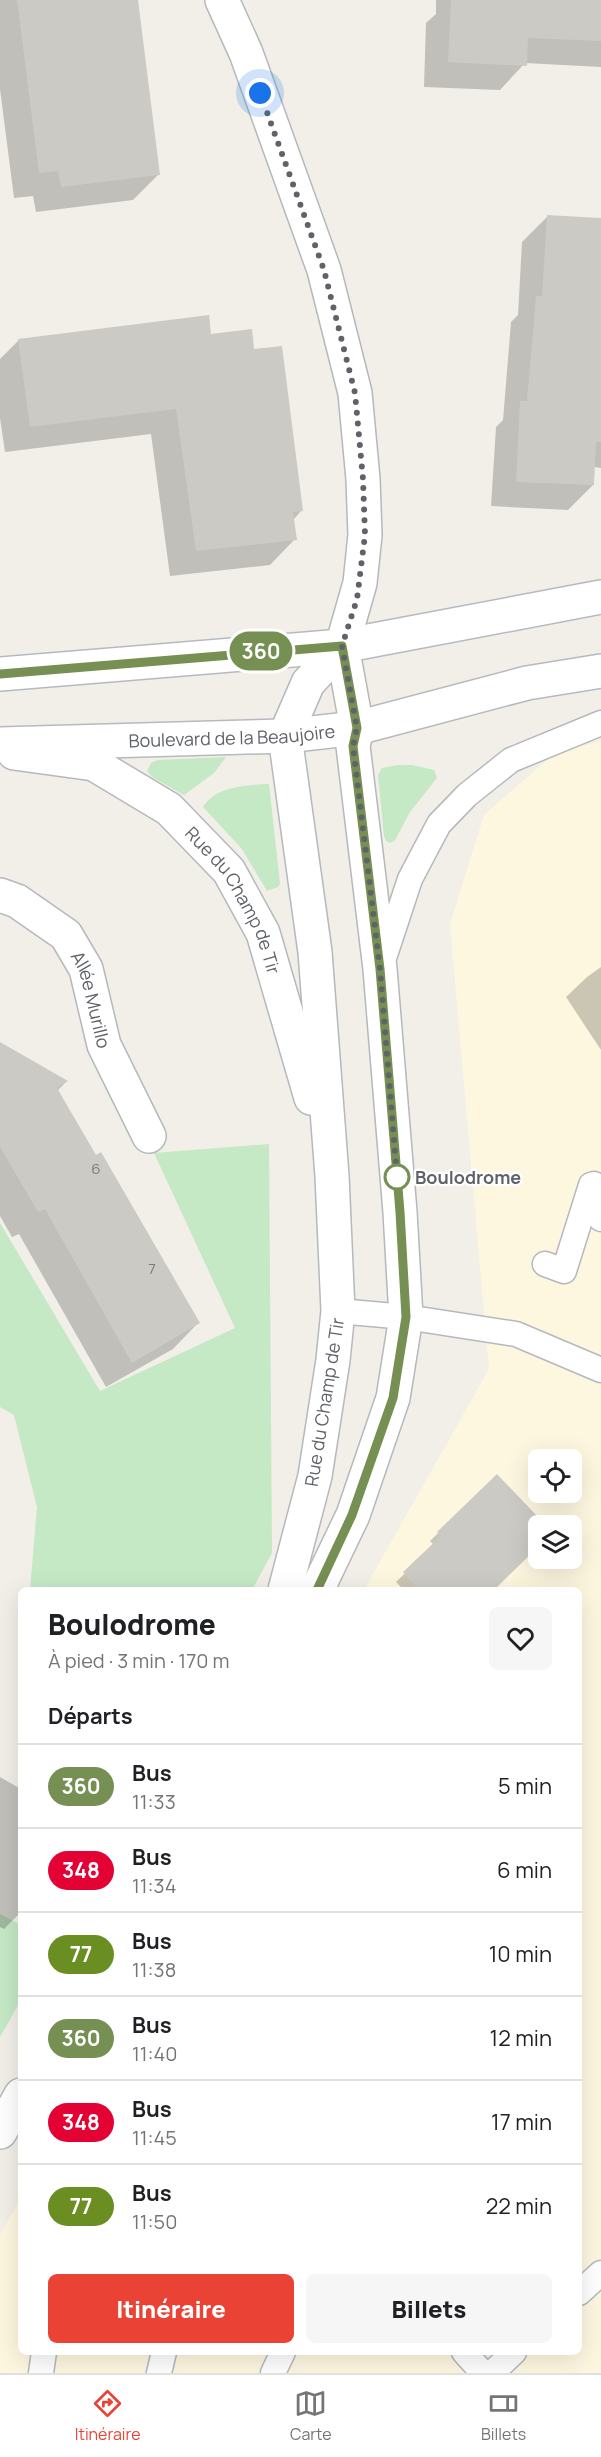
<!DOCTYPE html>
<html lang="fr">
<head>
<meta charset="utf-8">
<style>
	body { margin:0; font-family:Manrope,sans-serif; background:#f6f6f6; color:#202124; height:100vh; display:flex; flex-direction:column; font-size:22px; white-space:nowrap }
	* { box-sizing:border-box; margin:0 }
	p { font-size:20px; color:#757577 }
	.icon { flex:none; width:33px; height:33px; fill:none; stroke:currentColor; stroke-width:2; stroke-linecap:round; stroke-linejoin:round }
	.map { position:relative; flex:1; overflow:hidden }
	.panel { position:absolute; left:18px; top:1587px; width:564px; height:768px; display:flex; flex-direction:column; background:#fff; border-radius:9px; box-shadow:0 6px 24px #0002 }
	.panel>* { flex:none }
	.badge { padding:0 12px; border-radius:20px; font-size:21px; line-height:39px }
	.tools { position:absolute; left:528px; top:1449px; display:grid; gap:12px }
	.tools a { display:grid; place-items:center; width:54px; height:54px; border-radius:9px; background:#fff; box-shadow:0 6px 24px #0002; font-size:30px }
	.you { position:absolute; width:30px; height:30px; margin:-15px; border:4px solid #fff; border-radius:50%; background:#1a73e8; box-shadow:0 0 0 9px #1a73e833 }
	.map>.badge { position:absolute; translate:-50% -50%; box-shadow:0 0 0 3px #fff }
	h2 { padding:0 30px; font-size:22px; line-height:54px }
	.round { display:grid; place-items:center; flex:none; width:63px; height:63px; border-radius:9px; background:#f6f6f6 }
	.overview { display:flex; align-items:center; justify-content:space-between; height:102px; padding:0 30px }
	h1 { font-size:28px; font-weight:800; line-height:45px }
	.cta { display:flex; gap:12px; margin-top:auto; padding:12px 30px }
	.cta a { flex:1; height:69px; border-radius:9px; background:#ea4335; color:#fff; font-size:24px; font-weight:800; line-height:69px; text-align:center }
	.cta a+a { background:#f6f6f6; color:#202124 }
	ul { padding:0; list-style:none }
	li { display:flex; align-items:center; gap:18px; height:84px; padding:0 30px; border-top:2px solid #e0e0e0 }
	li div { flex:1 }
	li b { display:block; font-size:22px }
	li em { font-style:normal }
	li .badge { min-width:66px; font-weight:700; text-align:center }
	.tab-bar { display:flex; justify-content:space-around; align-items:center; height:84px; border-top:2px solid #e0e0e0; background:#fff; font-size:16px; color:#757577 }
	.tab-bar a { display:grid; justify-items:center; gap:3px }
	.tab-bar .current { color:#ea4335 }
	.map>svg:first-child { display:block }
	.commercial { fill:#fef7e0; fill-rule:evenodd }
	.green { fill:#c5e8c5 }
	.shadow { fill:#0003 }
	.building { fill:#cccac5 }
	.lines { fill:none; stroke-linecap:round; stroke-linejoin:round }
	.lane-casing { stroke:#b5b8bc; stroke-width:27 }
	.street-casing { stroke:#b5b8bc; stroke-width:36 }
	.secondary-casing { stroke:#b6babf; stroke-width:36 }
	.lane { stroke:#fff; stroke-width:24 }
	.street { stroke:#fff; stroke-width:33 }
	.secondary { stroke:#fff; stroke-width:33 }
	.line-casing { stroke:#fff; stroke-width:14 }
	.line { stroke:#768f53; stroke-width:9 }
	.walk { stroke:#5f6368; stroke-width:6; stroke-dasharray:0 10.8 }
	.stop-dot { fill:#fff; stroke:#768f53; stroke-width:3 }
	.labels { text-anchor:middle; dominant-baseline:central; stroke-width:4.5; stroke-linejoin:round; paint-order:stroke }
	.number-label { font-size:15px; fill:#7a7d7f }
	.street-label { font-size:18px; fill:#5f6368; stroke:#fff }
	.stop-label { font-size:18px; font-weight:bold; fill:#5f6368; stroke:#fff; text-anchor:start }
</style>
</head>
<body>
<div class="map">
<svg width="601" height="2373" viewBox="0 0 601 2373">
	<rect width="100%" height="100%" fill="#f1efe8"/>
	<path class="commercial" d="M 601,741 L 601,2373 L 0,2373 L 0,2235 L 21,2198 L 21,2352 L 579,2352 L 579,1590 L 364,1590 L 489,1369 L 450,924 L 484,815 L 554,754 ZM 538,1460 L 572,1460 L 572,1492 L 538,1492 ZM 538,1526 L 572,1526 L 572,1558 L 538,1558 Z"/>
	<path class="green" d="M 226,757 L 214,773 L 184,795 L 152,777 L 147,771 L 151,763 L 158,760 Z
		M 398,765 L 412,765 L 434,770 L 437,778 L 410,812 L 395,840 L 390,843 L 386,841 L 384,836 L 378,775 L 382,768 Z
		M 269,784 L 280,884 L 278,887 L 267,891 L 242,849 L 203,807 C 216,786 246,785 269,784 Z
		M 269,1144 L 272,1553 L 252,1590 L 30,1590 L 37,1507 L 14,1415 L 0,1407 L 0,1223 L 100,1391 L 235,1328 L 154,1153 Z
		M 0,1914 L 21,1925 L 21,2000 L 0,2037 Z"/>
	<path class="shadow" d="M 0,0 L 136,0 L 159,174 L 133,200 L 36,212 L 33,196 L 14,198 L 0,89 Z
		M 436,0 L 601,0 L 601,67 L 525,63 L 500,90 L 424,87 L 426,23 L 436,14 Z
		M 547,217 L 601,219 L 601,468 L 594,467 L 593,485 L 568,510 L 491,506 L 496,427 L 503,420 L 511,322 L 518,315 L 522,242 Z
		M 210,336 L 253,351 L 301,511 L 293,520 L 295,539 L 270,565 L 170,576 L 151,434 L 5,452 L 0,418 L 0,359 L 19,340 Z
		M 601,967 L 601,1050 L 566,997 L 587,977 Z
		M 0,1044 L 66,1082 L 57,1091 L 95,1157 L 198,1323 L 173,1349 L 106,1387 L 19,1234 L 12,1237 L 0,1216 Z
		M 497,1476 L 541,1522 L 537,1526 L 538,1546 L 492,1590 L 404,1590 L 396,1582 L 434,1545 L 430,1541 Z
		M 0,1777 L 21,1789 L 21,1912 L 4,1929 L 0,1927 Z"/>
	<path class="building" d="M 17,0 L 138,0 L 160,175 L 61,187 L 58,171 L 39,173 Z
		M 451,0 L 601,0 L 601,41 L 528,38 L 527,66 L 448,62 Z
		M 547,215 L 601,218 L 601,442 L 596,442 L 594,485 L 516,482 L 520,401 L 527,401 L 536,296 L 542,296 Z
		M 209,315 L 211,334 L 252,329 L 254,349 L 282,346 L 303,511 L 293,512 L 297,540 L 196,551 L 176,409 L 30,427 L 18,339 Z
		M 0,1042 L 68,1081 L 57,1088 L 96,1155 L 101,1152 L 200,1323 L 132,1363 L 45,1209 L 38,1212 L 0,1147 Z
		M 497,1474 L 538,1517 L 538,1547 L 494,1590 L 419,1590 L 403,1572 L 441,1536 L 437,1532 Z"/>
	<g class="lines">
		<defs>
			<path id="lane" d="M 382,964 L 410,879 L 439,824 L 467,795 L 511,760 L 601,723
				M 594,1184 L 591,1185 L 601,1219
				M 545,1264 L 564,1271 L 591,1185
				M 338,1311 L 406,1317 L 516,1334 L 601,1370
				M 579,2293 L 601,2273
				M 464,2352 L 483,2373
				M 41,2373 L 44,2352
				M 159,2373 L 164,2352
				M 273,2373 L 283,2352
				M 492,2373 L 514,2352"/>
			<g id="street">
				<path d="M 222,0 L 246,53 L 324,270 L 355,393 L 363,479 L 365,535 L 360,583 L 342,646 L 308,683 L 285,736 L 315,952 L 332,1176 L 338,1311 L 333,1360 L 315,1476 L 285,1590"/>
				<path id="s1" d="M 14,753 L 94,764 L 169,809 L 229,871 L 263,933 L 311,1098"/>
				<path id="s2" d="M 0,895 L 17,901 L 66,935 L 86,969 L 104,1045 L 149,1136"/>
				<path d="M 317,1590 L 353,1515 L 393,1398 L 406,1317 L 400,1212 L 380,969 L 353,746 L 357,728 L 342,646"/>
				<path d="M 0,2132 L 21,2095"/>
			</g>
			<g id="secondary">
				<path d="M 0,674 L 342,646 L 601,597"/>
				<path id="s3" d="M 0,744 L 285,736 L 357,728 L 527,683 L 601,671"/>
			</g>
		</defs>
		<use href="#lane" class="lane-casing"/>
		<use href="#street" class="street-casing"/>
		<use href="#secondary" class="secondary-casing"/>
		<use href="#lane" class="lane"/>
		<use href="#street" class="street"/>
		<use href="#secondary" class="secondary"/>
	</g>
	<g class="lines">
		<defs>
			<path id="line" d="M 0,674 L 342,646 L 357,728 L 353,746 L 380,969 L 400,1212 L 406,1317 L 393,1398 L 386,1418 L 352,1515 L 317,1590"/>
		</defs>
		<use href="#line" class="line-casing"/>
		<use href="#line" class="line"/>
		<path class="walk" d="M 260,93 L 324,270 L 355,393 L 363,479 L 365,535 L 357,599 L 342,646 L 357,728 L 353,746 L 380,969 L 397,1177"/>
	</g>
	<circle class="stop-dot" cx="397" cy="1177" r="12"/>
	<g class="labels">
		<g class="number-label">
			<text x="96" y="1168">6</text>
			<text x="152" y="1268">7</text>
		</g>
		<g class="street-label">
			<text stroke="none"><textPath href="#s3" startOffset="232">Boulevard de la Beaujoire</textPath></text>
			<text stroke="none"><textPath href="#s1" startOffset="282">Rue du Champ de Tir</textPath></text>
			<text stroke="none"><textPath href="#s2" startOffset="148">Allée Murillo</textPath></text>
			<text transform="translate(324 1402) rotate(-81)">Rue du Champ de Tir</text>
		</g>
		<g class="stop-label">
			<text x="415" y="1177">Boulodrome</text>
		</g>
	</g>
</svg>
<div class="tools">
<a><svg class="icon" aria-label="locate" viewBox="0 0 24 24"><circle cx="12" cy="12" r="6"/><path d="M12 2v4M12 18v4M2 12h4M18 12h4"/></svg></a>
<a><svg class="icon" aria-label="layers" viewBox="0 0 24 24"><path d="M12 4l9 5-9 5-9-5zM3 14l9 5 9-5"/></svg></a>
</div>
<div class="you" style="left:260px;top:93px"></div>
<b class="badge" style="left:261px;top:651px;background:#768f53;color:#fff">360</b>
<section class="panel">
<div class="overview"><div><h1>Boulodrome</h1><p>À pied · 3 min · 170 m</p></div><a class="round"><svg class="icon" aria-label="heart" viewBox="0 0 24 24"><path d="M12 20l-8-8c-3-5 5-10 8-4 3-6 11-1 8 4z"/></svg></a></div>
<h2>Départs</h2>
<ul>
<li><span class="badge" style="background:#768f53;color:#fff">360</span><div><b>Bus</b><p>11:33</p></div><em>5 min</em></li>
<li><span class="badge" style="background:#e40134;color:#fff">348</span><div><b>Bus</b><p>11:34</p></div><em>6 min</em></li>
<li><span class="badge" style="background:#6b8e23;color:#fff">77</span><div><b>Bus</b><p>11:38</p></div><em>10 min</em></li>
<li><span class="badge" style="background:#768f53;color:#fff">360</span><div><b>Bus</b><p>11:40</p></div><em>12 min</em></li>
<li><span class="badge" style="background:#e40134;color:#fff">348</span><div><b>Bus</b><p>11:45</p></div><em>17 min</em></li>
<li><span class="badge" style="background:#6b8e23;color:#fff">77</span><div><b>Bus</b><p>11:50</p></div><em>22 min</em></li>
</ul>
<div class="cta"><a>Itinéraire</a><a>Billets</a></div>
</section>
</div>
<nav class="tab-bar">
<a class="current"><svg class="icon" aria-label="directions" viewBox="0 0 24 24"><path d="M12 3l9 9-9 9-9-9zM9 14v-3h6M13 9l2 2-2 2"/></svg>Itinéraire</a>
<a><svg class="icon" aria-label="map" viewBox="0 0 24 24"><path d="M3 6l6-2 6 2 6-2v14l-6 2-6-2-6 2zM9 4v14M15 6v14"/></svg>Carte</a>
<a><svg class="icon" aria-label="tickets" viewBox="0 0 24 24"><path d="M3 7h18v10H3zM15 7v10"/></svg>Billets</a>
</nav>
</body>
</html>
